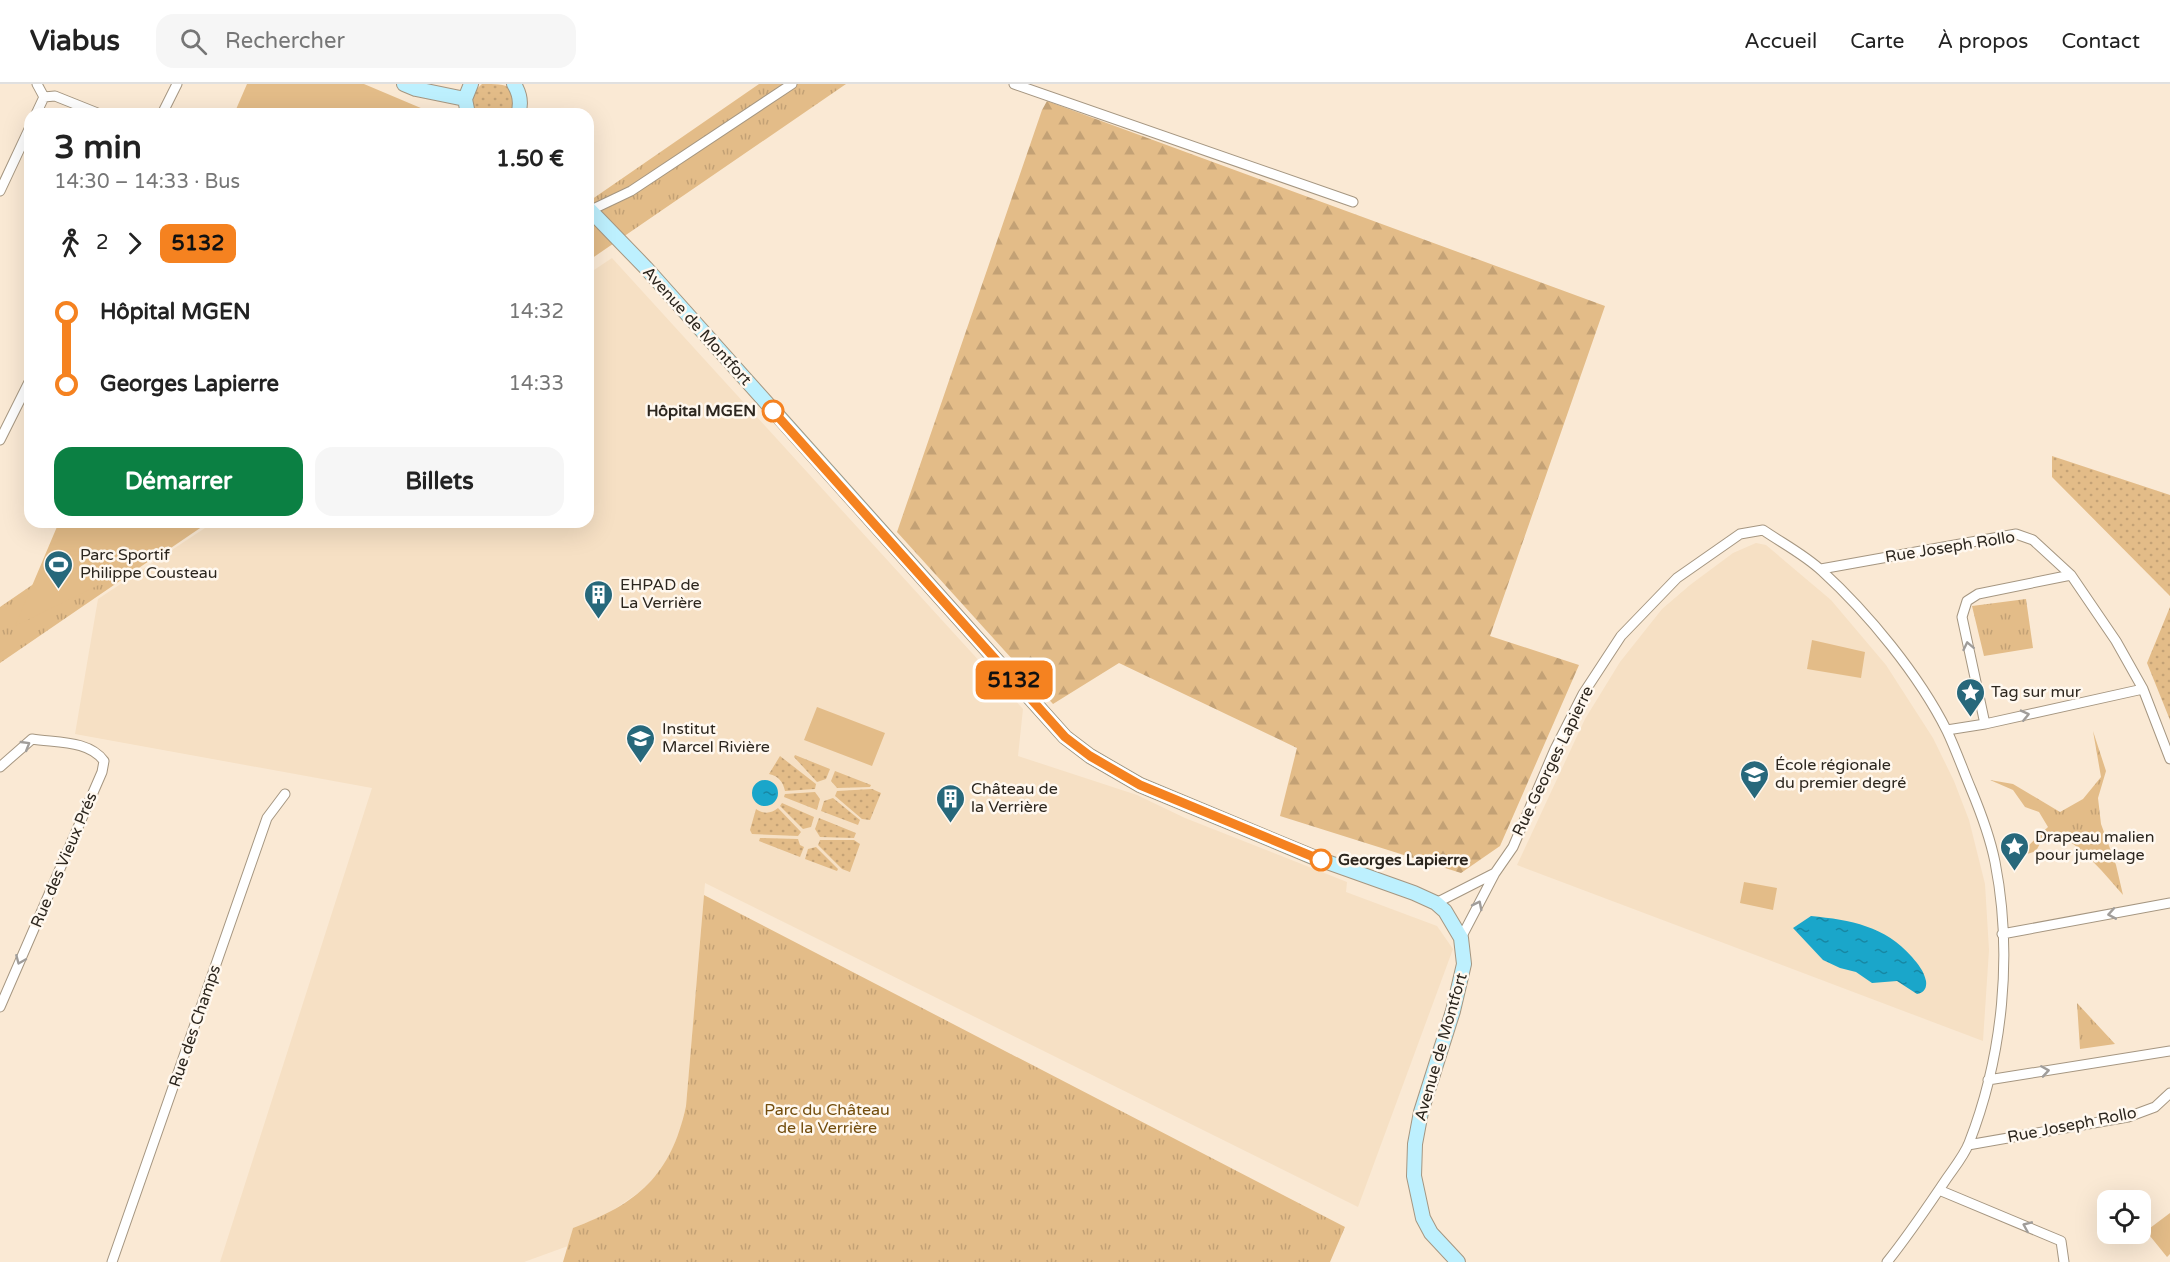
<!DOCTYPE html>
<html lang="fr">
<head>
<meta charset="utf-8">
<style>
	body { margin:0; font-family:"Varela Round",sans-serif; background:#f6f6f6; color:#222; height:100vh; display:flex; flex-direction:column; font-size:22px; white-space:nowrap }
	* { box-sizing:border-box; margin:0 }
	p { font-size:20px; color:#767676 }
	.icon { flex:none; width:33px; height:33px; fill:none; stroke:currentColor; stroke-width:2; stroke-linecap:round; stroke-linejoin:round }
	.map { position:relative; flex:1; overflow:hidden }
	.side { position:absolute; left:24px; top:24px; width:570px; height:420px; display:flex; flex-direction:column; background:#fff; border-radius:18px; box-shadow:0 6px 24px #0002 }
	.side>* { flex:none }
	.badge { padding:0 12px; border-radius:9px; font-size:21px; line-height:39px }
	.buttons { position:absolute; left:2097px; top:1106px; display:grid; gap:12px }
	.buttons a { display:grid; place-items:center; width:54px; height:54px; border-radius:12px; background:#fff; box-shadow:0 6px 24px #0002; font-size:30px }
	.map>.badge { position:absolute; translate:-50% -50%; box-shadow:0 0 0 3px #fff }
	.legs { display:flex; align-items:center; gap:9px; height:66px; padding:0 30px; font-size:20px }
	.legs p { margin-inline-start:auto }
	.overview { display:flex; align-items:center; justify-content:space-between; height:102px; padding:0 30px }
	h1 { font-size:33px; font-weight:700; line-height:45px }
	.cta { display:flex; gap:12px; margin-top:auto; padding:12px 30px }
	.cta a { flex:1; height:69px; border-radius:18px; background:#0b8043; color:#fff; font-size:24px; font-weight:700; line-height:69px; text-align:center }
	.cta a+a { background:#f6f6f6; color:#222 }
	ul { padding:0 30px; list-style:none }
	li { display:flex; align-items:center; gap:21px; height:72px; font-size:22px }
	li i { display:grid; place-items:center; width:9px; height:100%; margin:0 8px; background:currentColor }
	li i::after { content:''; width:15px; height:15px; margin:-8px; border:4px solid; border-radius:50%; background:#fff }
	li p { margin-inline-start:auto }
	li:first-child i { background:linear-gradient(#0000 50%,currentColor 0) }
	li:last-child i { background:linear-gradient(currentColor 50%,#0000 0) }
	header { display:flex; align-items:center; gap:36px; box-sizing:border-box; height:84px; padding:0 30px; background:#fff; border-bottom:2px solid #e0e0e0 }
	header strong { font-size:28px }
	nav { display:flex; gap:33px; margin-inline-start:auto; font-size:21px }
	.search { width:420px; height:54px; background:#f6f6f6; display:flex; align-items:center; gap:15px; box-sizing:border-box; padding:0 21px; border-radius:18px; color:#767676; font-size:22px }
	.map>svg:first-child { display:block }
	.built { fill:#f6e0c4 }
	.grass { fill:url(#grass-dots) }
	.forest { fill:url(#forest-firs) }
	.park { fill:url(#park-tufts) }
	.pitch { fill:#e3bc88 }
	.water { fill:url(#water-ripples) }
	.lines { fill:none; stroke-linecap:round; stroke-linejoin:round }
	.street-casing { stroke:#a59681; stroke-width:11 }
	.secondary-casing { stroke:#a59681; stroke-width:16 }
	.street { stroke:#fff; stroke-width:9 }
	.secondary { stroke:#bdf0fe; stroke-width:14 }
	.oneway { stroke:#a09d9a }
	.line-1-casing { stroke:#fff; stroke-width:14 }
	.line-1 { stroke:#f58220; stroke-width:9 }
	.stop-1-dot { fill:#fff; stroke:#f58220; stroke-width:3 }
	.labels { text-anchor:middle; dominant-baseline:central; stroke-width:5; stroke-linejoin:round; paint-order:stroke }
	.street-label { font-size:16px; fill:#2c261e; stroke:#fff8ef }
	.stop-label { font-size:16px; font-weight:bold; fill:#2c261e; stroke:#fff8ef; text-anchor:end }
	.poi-label { font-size:16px; fill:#2c261e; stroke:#fff8ef; text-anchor:start }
	.park-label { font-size:16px; fill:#734d0d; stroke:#fff8ef }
</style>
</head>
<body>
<header>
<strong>Viabus</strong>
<div class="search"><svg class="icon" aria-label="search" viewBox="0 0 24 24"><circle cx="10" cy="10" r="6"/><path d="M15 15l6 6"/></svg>Rechercher</div>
<nav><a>Accueil</a><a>Carte</a><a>À propos</a><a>Contact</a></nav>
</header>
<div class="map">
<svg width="2170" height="1178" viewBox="0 0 2170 1178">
	<defs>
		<pattern id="grass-dots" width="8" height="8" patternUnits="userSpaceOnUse" patternTransform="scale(1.5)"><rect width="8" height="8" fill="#e3bc88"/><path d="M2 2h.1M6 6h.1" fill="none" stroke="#c3a175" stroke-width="1.8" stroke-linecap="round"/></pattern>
		<pattern id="forest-firs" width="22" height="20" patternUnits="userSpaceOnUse" patternTransform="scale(1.5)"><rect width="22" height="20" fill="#e3bc88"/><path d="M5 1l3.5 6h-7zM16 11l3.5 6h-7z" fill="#c3a175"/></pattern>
		<pattern id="park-tufts" width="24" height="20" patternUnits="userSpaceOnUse" patternTransform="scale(1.5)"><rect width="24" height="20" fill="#e3bc88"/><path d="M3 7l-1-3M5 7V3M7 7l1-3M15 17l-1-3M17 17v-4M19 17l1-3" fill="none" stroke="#c3a175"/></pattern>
		<pattern id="water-ripples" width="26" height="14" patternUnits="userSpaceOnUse" patternTransform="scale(1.5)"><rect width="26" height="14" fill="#1aa6ca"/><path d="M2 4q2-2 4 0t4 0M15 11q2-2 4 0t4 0" fill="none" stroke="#1787a3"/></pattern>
	</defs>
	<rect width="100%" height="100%" fill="#fae9d4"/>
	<path class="built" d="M 612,174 L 1023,625 L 1018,672 L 1137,711 L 1185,734 L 1347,798 L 1346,808 L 1437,842 L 1453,865 L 1358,1123 L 705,799 L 686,1022 L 680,1047 L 670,1070 L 659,1089 L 641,1107 L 606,1131 L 573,1144 L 568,1162 L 524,1178 L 220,1178 L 372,704 L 75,650 L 98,515 L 214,438 L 588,438 L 588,190 Z
		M 1756,459 L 1766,461 L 1831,516 L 1886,581 L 1933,654 L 1954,697 L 1969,736 L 1985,800 L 1989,866 L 1983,957 L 1517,781 L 1585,635 L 1620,578 L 1662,525 L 1690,501 L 1733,469 Z"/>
	<path class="grass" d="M 482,0 C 508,0 520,0 512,30 L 476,30 C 471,19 472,8 482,0 Z
		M 2052,372 L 2170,411 L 2170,512 L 2052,393 Z
		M 2170,523 L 2170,636 L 2147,579 Z
		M 795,671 L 830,685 L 826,695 L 817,698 L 794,673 Z
		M 780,672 L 816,700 L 815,705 L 785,707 C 783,698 779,692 769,690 Z
		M 835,687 L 871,701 L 870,703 L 837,704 L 831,697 Z
		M 872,705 L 881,709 L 870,736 L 862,735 L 835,712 L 837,707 Z
		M 815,708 L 820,715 L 817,726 L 784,713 L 785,710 Z
		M 833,714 L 860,736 L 858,741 L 821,727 L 824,717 Z
		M 782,719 L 814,733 L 811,743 L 803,745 L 780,722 Z
		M 778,724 L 801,748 L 798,752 L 752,750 L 750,746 L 756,725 C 763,730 771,730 778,724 Z
		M 819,734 L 856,749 L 854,754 L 820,753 L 815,745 Z
		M 760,754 L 798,755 L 800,761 L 804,763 L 800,773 L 759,757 Z
		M 820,756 L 854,756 L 860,760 L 850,788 L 842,785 L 818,761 Z
		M 816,763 L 838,785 L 837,787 L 805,775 L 808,765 Z"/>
	<path class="forest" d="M 1047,17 L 1605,222 L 1490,552 L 1579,581 L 1500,762 L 1461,789 L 1280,732 L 1297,664 L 1119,579 L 1053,620 L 897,448 L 1042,26 Z"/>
	<path class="park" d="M 759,0 L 846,0 L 588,177 L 588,118 Z
		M 124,438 L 206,438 L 0,579 L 0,523 Z
		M 2026,515 L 2033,564 L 1984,572 L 1972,522 Z
		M 2093,647 L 2106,687 L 2098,714 L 2101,740 L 2116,781 L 2123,811 C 2104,789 2085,766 2060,751 L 2043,754 L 2036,767 L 2024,771 L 2014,787 L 2027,763 L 2048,743 L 2039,728 L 2025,723 L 2013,706 L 1990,696 L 2013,700 L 2060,728 L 2083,715 L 2101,693 Z
		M 704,811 L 1345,1143 L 1330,1178 L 563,1178 L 573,1144 C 637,1120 671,1092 686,1022 Z
		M 2077,919 L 2115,960 L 2080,965 Z"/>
	<path class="pitch" d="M 247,0 L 364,0 L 435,30 L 234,30 Z
		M 59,438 L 209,438 L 162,470 L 15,542 Z
		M 1812,556 L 1865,568 L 1861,594 L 1807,585 Z
		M 817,623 L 885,649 L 872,682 L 804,656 Z
		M 1744,798 L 1777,804 L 1773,826 L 1740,819 Z
		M 2170,1129 L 2170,1170 L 2167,1173 L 2146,1147 Z"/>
	<path class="water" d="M752 709a13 13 0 1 1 26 0a13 13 0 1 1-26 0Z
		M 1811,832 C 1851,836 1885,842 1912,873 C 1918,880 1924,887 1926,897 C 1927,904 1924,909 1917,910 L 1897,897 L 1872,899 L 1856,888 L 1840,884 L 1823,876 L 1793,844 Z"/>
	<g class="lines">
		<defs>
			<path id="street" d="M 1014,0 L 1353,118
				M 44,13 L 55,12 L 100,30
				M 36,30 L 44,13 L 37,0
				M 162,30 L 177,0
				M 0,107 L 30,43
				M 591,126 L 631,107 L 792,0
				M 0,356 L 30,296
				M 1821,485 L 2016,450 L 2033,456 L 2071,491 L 2116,557 L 2143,605 L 2170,675
				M 1985,640 L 1962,533 L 1967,517 L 1978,510 L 2071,491
				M 1947,646 L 1985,640 L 2143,605
				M 0,683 L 32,655 C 56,659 89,656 104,677 L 102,688 L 0,923
				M 1436,819 L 1495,789
				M 2002,850 L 2170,819
				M 1461,854 L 1495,789 L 1513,763 L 1555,665 L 1583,610 L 1621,552 L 1677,494 L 1740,450 L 1763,446 C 1782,459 1805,471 1822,487 C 1868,529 1919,591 1947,647 C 1956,666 1963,686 1971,705 C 1981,729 1990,753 1995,778 C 2013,870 2003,972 1969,1059 C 1964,1072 1953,1085 1945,1097 C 1926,1125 1908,1152 1887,1178
				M 1988,996 L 2170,967
				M 1968,1061 L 2128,1033 L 2155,1023 L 2170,1009
				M 1939,1106 L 2061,1157 L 2064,1178
				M 112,1178 L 267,734 L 285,710"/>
			<path id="secondary" d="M 404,0 L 416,5 L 465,15
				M 514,0 C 520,10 522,19 518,30
				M 468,30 L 465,15 L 471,0
				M 588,124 L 646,184 L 1065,653 L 1090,672 L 1140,701 L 1313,773 L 1414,809 L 1436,819 L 1445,827 L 1461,854 L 1464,880 L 1453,927 L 1421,1028 L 1415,1060 L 1414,1092 L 1423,1134 L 1431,1149 L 1458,1178"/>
		</defs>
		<use href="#street" class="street-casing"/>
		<use href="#secondary" class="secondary-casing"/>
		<use href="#street" class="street"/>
		<use href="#secondary" class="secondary"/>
	</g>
	<defs><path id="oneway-chevron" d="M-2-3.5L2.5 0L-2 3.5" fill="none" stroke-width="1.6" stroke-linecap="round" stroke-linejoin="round" transform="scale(1.5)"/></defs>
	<g class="oneway">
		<use href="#oneway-chevron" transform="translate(1968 562) rotate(-102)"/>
		<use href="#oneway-chevron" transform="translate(2025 631) rotate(-13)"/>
		<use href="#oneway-chevron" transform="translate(26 661) rotate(-31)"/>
		<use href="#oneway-chevron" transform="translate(1478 821) rotate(-63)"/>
		<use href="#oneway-chevron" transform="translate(2112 830) rotate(170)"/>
		<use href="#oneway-chevron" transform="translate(20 876) rotate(113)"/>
		<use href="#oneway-chevron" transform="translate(2045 987) rotate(-9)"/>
		<use href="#oneway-chevron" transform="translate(2027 1142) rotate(-157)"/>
	</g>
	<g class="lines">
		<defs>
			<path id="line-1" d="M 773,327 L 1065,653 L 1090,672 L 1140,701 L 1321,776"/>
		</defs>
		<use href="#line-1" class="line-1-casing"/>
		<use href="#line-1" class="line-1"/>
	</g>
	<defs>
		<symbol id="stadium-pin" viewBox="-11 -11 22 30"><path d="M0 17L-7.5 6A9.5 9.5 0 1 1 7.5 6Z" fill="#27687b" stroke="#fff8ef"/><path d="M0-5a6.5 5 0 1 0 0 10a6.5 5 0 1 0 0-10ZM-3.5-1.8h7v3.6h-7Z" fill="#fff"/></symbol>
		<symbol id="building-pin" viewBox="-11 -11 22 30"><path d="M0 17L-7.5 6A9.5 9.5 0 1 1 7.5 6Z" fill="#27687b" stroke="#fff8ef"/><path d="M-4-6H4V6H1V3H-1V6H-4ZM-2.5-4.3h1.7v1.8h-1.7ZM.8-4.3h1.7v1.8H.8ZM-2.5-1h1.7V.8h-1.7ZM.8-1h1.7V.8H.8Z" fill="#fff"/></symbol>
		<symbol id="sight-pin" viewBox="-11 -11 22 30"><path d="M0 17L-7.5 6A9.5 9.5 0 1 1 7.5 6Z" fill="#27687b" stroke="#fff8ef"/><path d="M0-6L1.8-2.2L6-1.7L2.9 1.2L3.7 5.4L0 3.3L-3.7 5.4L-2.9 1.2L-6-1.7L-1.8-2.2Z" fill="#fff"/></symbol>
		<symbol id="university-pin" viewBox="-11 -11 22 30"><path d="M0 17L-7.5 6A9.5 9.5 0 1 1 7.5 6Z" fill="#27687b" stroke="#fff8ef"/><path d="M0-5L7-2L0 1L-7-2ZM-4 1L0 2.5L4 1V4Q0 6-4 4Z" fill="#fff"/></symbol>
		<symbol id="school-pin" viewBox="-11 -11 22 30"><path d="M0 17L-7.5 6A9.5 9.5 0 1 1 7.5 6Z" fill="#27687b" stroke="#fff8ef"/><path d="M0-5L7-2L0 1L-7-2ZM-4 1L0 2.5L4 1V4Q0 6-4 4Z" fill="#fff"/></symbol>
	</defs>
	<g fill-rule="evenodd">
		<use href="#stadium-pin" x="42" y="464" width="33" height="45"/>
		<use href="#building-pin" x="582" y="494" width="33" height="45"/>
		<use href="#sight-pin" x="1954" y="592" width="33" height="45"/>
		<use href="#university-pin" x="624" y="638" width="33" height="45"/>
		<use href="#school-pin" x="1738" y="674" width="33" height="45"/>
		<use href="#building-pin" x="934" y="698" width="33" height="45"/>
		<use href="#sight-pin" x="1998" y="746" width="33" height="45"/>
	</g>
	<g class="stop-1-dot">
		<circle cx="773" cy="327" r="10"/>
		<circle cx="1321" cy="776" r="10"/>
	</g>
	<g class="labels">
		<g class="street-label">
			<text transform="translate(697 242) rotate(48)">Avenue de Montfort</text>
			<text transform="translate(1950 463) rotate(-9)">Rue Joseph Rollo</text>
			<text transform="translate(1553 677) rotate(-64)">Rue Georges Lapierre</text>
			<text transform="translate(64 776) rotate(-67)">Rue des Vieux Prés</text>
			<text transform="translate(195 942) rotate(-71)">Rue des Champs</text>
			<text transform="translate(1441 963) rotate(-74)">Avenue de Montfort</text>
			<text transform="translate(2072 1041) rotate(-11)">Rue Joseph Rollo</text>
		</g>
		<g class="stop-label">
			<text x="756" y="327">Hôpital MGEN</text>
			<text x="1338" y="776" text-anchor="start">Georges Lapierre</text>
		</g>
		<g class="poi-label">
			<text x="80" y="471">Parc Sportif<tspan x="80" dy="18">Philippe Cousteau</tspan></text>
			<text x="620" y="501">EHPAD de<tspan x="620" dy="18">La Verrière</tspan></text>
			<text x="1991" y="608">Tag sur mur</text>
			<text x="662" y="645">Institut<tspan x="662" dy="18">Marcel Rivière</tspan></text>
			<text x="1775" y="681">École régionale<tspan x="1775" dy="18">du premier degré</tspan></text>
			<text x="971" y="705">Château de<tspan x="971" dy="18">la Verrière</tspan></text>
			<text x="2035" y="753">Drapeau malien<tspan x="2035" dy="18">pour jumelage</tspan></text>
		</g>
		<g class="park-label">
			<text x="827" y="1026">Parc du Château<tspan x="827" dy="18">de la Verrière</tspan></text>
		</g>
	</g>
</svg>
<div class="buttons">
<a><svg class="icon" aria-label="locate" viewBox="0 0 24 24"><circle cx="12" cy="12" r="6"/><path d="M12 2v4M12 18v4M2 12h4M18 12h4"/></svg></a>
</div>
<b class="badge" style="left:1014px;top:596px;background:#f58220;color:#111">5132</b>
<section class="side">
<div class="overview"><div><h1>3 min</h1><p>14:30 – 14:33 · Bus</p></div><b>1.50 €</b></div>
<div class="legs"><svg class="icon" aria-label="walk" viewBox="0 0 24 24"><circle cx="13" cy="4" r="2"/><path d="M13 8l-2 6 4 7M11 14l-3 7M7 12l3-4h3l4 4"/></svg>2<svg class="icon" aria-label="forward" viewBox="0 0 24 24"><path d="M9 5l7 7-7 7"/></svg><b class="badge" style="background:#f58220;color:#111">5132</b></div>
<ul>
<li><i style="color:#f58220"></i><b>Hôpital MGEN</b><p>14:32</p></li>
<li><i style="color:#f58220"></i><b>Georges Lapierre</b><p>14:33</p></li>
</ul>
<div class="cta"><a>Démarrer</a><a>Billets</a></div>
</section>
</div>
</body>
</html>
